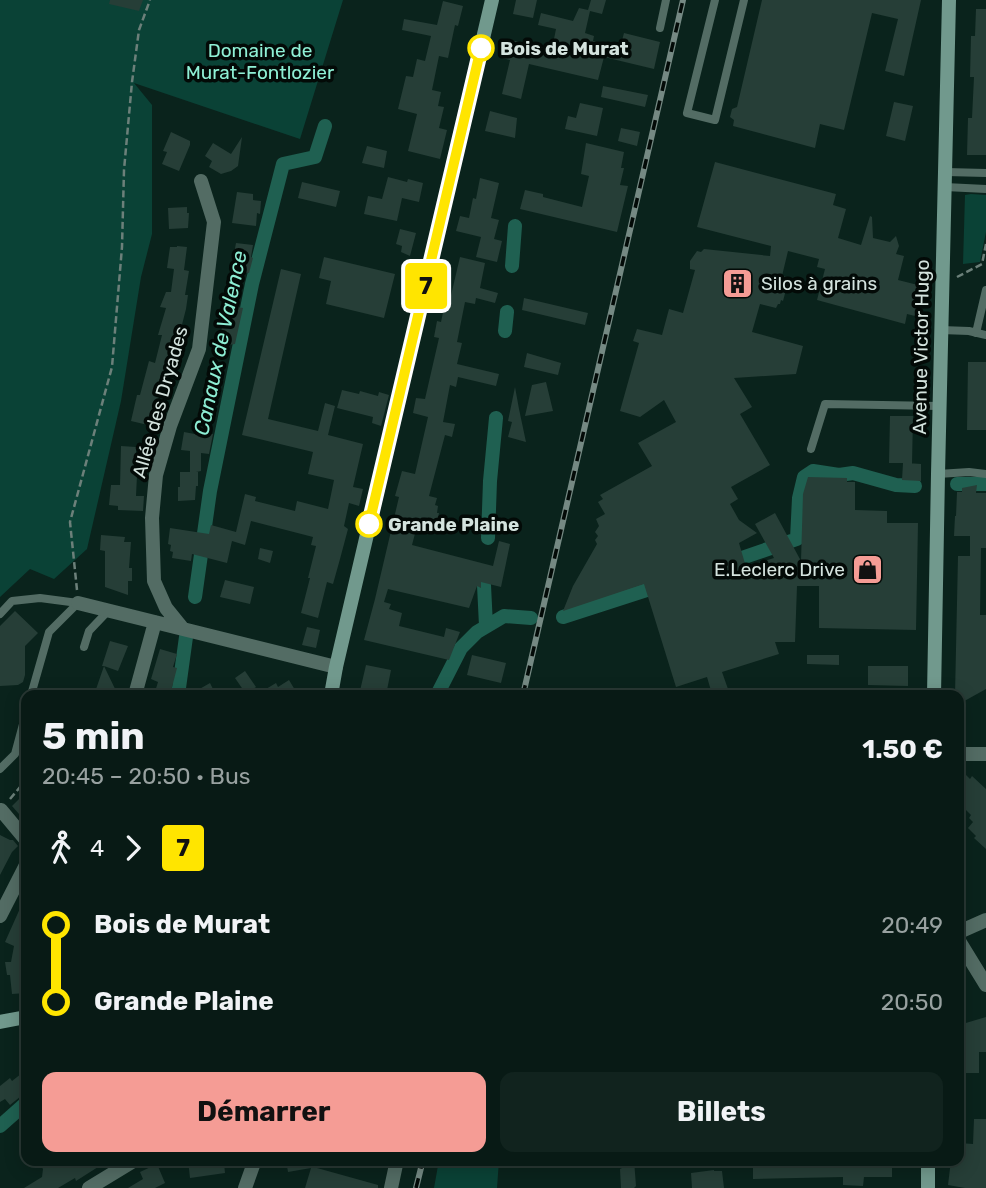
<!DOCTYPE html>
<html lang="fr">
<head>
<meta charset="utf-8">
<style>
	body { margin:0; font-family:Rubik,sans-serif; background:#11231e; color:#f1f3f6; height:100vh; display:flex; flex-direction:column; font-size:26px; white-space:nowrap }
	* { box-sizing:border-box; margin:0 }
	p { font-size:23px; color:#98a1a0 }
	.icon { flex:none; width:38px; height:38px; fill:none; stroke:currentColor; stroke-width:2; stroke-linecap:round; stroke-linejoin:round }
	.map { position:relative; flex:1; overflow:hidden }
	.side { position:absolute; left:21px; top:690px; width:943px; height:476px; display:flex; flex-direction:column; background:#081a15; border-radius:14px; box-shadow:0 4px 18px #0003,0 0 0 2px #293834 }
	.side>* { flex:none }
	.badge { padding:0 14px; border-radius:5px; font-size:24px; line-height:46px }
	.map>.badge { position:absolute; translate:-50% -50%; box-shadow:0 0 0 4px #fff }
	.legs { display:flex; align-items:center; gap:10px; height:77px; padding:0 21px; font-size:23px }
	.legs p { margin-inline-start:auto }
	.summary { display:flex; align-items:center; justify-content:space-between; height:119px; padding:0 21px }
	h1 { font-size:38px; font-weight:700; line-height:52px }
	.button { display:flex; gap:14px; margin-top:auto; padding:14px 21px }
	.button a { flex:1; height:80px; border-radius:14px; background:#f59c95; color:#111; font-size:28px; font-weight:700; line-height:80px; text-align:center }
	.button a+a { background:#11231e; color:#f1f3f6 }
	ul { padding:0 21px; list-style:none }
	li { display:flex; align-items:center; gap:24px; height:77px; font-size:26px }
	li i { display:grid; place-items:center; width:10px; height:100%; margin:0 9px; background:currentColor }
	li i::after { content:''; width:18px; height:18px; margin:-9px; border:5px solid; border-radius:50%; background:#081a15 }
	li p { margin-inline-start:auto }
	li:first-child i { background:linear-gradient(#0000 50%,currentColor 0) }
	li:last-child i { background:linear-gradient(currentColor 50%,#0000 0) }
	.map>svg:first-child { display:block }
	.green { fill:#0a4236 }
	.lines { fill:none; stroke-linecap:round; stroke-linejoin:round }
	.canal { stroke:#1f6051; stroke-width:14 }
	.building { fill:#263e37 }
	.path { stroke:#6c807a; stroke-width:2.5; stroke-dasharray:7 3.5; stroke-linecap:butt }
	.service { stroke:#536c64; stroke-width:8 }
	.minor { stroke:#536c64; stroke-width:14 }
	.tertiary { stroke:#536c64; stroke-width:14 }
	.secondary { stroke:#71998d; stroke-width:14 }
	.rail-casing { stroke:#758983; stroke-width:6 }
	.rail { stroke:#030a07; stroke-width:3.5; stroke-dasharray:10; stroke-linecap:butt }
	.line-1-casing { stroke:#fff; stroke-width:16 }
	.line-1 { stroke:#ffe500; stroke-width:10 }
	.stop-1-dot { fill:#fff; stroke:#ffe500; stroke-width:3.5 }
	.labels { text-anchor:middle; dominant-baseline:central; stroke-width:7; stroke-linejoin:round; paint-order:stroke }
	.stop-label { font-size:19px; font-weight:bold; fill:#d4e3de; stroke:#030a07; text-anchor:start }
	.park-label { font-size:19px; fill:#8ff0d5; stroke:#030a07 }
	.poi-label { font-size:19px; fill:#d4e3de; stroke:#030a07; text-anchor:start }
	.street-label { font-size:19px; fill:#d4e3de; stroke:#030a07 }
	.water-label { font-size:21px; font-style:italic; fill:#8deed4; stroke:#030a07 }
</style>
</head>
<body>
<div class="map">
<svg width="986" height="1188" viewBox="0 0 986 1188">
	<rect width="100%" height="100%" fill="#0a231c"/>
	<path class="green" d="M 0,0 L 343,0 L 300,139 L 134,83 L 152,105 L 152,234 L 141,277 L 121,401 L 87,549 L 54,579 L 30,569 L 0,597 Z
		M 971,194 L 986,195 L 986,232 L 980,262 L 963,264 L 965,195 Z
		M 439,1160 L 499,1160 L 497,1188 L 434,1188 Z"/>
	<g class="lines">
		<path class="canal" d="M 512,266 L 515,226
			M 505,331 L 507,312
			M 957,484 L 986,484
			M 488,538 L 490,481 L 496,418
			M 727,563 L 797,539 L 799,498 L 804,477 L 813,471 L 839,475 L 853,473 L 896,485 L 915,486
			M 484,585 L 486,626
			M 195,597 L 210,491 L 252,284 L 283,164 L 315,157 L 325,126
			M 563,617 L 662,585
			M 178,695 L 186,637
			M 437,695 L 461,648 L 477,632 L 504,616 L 531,618
			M 0,1126 L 26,1103"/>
	</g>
	<path class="building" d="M 110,0 L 143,0 L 139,11 L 109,4 Z
		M 516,0 L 537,0 L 533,18 L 513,14 Z
		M 591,0 L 606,0 L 602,14 L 590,11 L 585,33 L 594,36 L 593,41 L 620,48 L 624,33 L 660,42 L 654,69 L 604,57 L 598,80 L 529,64 L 521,99 L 502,94 L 510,60 L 502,58 L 506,39 L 552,49 L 556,29 L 538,25 L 541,13 L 573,21 L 579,8 L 588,10 Z
		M 762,0 L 921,0 L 904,76 L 885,71 L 898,19 L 872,13 L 844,130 L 820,124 L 815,148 L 733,126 L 734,120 L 730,117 L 732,109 L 737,107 Z
		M 443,1 L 463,6 L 458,26 L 455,25 L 448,58 L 439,56 L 432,90 L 441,92 L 438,106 L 444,107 L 439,128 L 447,130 L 440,159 L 408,151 L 417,114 L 398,109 L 406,76 L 413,77 L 417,59 L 425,61 L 431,36 L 402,30 L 404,19 L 437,25 Z
		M 976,9 L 986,9 L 986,155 L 967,155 L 968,118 L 972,118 L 974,77 L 970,77 L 971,36 L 975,36 Z
		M 603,86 L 648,95 L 645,107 L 601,97 Z
		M 894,102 L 913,106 L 905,141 L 886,136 Z
		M 580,103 L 603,108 L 597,136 L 565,129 L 568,116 L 576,118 Z
		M 490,111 L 517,118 L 515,138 L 485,131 Z
		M 621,128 L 640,132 L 637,146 L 618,141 Z
		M 171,132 L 190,141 L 190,145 L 179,171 L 162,164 L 167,152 L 163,151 Z
		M 242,137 L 238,166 L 231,171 L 221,174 L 209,167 L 212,161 L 205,156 L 213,143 L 231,154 Z
		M 586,143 L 624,152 L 621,168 L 624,168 L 620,185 L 628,186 L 617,232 L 520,209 L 525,190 L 543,194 L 543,197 L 582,207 L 589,176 L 581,174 Z
		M 367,146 L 387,151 L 384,168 L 362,163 Z
		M 715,162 L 836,194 L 833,205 L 846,209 L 838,238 L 861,245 L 870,216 L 872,217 L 873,238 L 890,242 L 896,236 L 899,246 L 896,254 L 904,256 L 898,280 L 922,286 L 915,316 L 907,314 L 905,324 L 817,300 L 825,269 L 817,267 L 819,259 L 788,251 L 782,276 L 787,277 L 785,285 L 787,286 L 783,301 L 781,300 L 780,304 L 778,304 L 776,308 L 760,304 L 752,332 L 803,346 L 796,374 L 734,378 L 752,407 L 740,414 L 770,465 L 731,487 L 738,499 L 730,504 L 739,520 L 757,533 L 739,543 L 746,567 L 774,558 L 755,524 L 775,513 L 801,561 L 803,494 L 808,477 L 847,478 L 847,482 L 855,482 L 855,510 L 887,511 L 887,523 L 918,523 L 916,630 L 819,628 L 819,586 L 797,586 L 795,642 L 775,642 L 779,654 L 722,672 L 728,689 L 712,694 L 707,677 L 676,687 L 644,584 L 563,611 L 573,586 L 597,544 L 595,540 L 598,536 L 595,532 L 599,526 L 596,519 L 605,514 L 598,502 L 603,499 L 600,495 L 652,466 L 638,443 L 676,422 L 664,400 L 640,417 L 620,411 L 639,343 L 633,341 L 637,329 L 662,335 L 669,309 L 683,313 L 695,270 L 690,269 L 690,261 L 697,251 L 701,252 L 704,249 L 770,256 L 771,246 L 697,227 Z
		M 388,177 L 407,182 L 408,179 L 423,183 L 419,202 L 402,198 L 397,221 L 364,214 L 368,196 L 382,199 Z
		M 480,178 L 499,183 L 491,218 L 499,220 L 494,239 L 502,241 L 497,262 L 476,257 L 481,237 L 456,231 L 460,216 L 469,218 L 473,198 L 476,199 Z
		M 302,182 L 340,191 L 336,207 L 298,198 Z
		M 237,192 L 253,194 L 253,200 L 261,201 L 260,214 L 257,213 L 256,226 L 232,223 Z
		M 187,207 L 187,213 L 189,213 L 188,228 L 169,229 L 168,208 Z
		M 400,229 L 416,233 L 410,256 L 401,252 L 402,246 L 396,244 Z
		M 236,243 L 253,245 L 251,257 L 253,258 L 249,273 L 231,270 Z
		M 177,246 L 187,247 L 184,270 L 189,271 L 185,295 L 188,295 L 186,309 L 175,352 L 171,351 L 161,392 L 160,392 L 155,412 L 152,411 L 148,425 L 131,421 L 137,395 L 140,395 L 149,361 L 155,363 L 162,335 L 158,335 L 166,308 L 160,307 L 166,292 L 171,292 L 174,269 L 167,268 L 170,247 L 177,247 Z
		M 324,257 L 395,274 L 384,318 L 326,304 L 331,281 L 319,278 Z
		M 460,257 L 485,263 L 480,288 L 498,293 L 495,303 L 476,298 L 475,304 L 465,302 L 457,342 L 462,343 L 457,364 L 499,374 L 496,386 L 458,377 L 456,387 L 450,385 L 443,422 L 455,424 L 452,437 L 445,435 L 429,496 L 437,498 L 435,505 L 438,506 L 437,513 L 439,513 L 436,526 L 418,522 L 412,545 L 493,566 L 499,541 L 510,544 L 501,587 L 481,582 L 481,588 L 477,586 L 469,608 L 388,589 L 384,602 L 391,604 L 389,609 L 402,613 L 399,626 L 444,637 L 446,628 L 460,632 L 449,660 L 364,640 L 375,599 L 399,497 L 395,496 L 402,471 L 415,474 L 428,417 L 413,413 L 416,398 L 425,399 L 439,338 L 434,337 L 437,321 L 441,322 L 445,303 L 449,304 Z
		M 281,269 L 301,274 L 268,419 L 318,431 L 325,403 L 335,406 L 328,435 L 363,444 L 353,487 L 363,489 L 359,506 L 349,503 L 344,526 L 348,529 L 340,559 L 333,584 L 327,582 L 318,618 L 301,613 L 310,578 L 308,578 L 316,546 L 311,545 L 313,537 L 251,521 L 245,545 L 232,541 L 227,563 L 192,554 L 191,561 L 172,558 L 173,552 L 170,551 L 171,545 L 168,544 L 170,528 L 209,534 L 211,525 L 236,532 L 245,494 L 256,497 L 255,501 L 295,511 L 297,501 L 328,509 L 334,480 L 308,474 L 313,452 L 242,435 Z
		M 524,298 L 588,313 L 585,325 L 522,310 Z
		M 227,305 L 243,308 L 235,344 L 221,346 L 224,333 L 221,332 Z
		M 527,353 L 561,363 L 558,375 L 524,367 Z
		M 968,362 L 986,362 L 986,430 L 967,430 Z
		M 546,382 L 553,411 L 525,416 L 532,385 Z
		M 515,387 L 519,409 L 526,442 L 508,437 L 512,422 L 508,421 Z
		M 342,390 L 359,394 L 360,391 L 378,396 L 379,392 L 389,395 L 381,426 L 372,423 L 373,417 L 337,408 Z
		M 890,416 L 913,416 L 912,464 L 907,463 L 921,464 L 921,481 L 902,480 L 903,463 L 889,463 Z
		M 184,432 L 200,435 L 201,432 L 213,434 L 209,454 L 201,453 L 201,471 L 196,472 L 198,472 L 198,486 L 196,486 L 195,500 L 178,501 L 178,487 L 180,487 L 180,472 L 190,472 L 190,451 L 181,450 Z
		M 121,446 L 136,447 L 136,455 L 138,455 L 136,496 L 144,496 L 143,511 L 118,510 L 118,506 L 109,505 L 111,485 L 120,485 Z
		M 977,485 L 976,493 L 986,493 L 986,548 L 981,548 L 980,615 L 986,615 L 986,689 L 959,704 L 959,695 L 955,695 L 958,556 L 970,556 L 970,536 L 954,536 L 955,516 L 956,516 L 957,492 L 962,492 L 962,488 Z
		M 101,535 L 125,537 L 124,542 L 131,542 L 129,568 L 132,568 L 132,581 L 128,581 L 128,595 L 105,587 L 105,551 L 100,550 Z
		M 260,548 L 273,551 L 270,563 L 258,559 Z
		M 225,580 L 254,587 L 250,604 L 220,597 Z
		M 15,611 L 38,633 L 25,646 L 25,675 L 23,682 L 18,685 L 0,686 L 0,626 Z
		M 307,627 L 320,630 L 316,648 L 302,645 Z
		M 110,641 L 128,646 L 118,671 L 104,666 L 118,695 L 94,695 L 104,666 L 102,666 Z
		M 160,649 L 177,654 L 173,667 L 177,668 L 170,695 L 154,695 L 158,682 L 151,679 Z
		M 472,655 L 506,663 L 501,683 L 467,675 Z
		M 807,655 L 839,655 L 839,665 L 807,664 Z
		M 366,665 L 391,670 L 386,695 L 359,695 Z
		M 868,666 L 908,666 L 908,686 L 868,685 Z
		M 245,671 L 256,687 L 246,694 L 235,678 Z
		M 289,680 L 295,690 L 288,695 L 256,695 L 276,683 L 278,687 Z
		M 210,683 L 216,695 L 189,695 Z
		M 966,775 L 970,779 L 972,776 L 986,789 L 986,849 L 974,838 L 976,836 L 968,828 L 973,822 L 969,818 L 971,815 L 959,803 L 959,782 Z
		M 26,792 L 26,822 L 12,806 Z
		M 0,835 L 10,840 L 13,840 L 18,846 L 12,852 L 0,875 Z
		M 26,895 L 26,993 L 12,994 L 10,975 L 7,975 L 5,962 L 11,962 L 14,946 L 5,942 Z
		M 986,1017 L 986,1052 L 979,1052 L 979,1073 L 959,1073 L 959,1025 Z
		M 26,1070 L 26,1092 L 10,1105 L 5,1099 L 0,1102 L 0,1086 L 10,1078 L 12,1081 Z
		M 974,1119 L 986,1119 L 986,1188 L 965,1188 L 948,1185 L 951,1160 L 959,1160 L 959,1143 L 973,1144 Z
		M 37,1160 L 109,1160 L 76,1181 L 75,1178 L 58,1188 L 24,1188 L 42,1177 L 43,1169 Z
		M 188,1160 L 220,1160 L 220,1163 L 224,1163 L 225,1173 L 190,1178 Z
		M 286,1160 L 322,1160 L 323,1167 L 317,1168 L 378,1185 L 378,1188 L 305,1188 L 311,1168 L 288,1172 Z
		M 622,1160 L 634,1160 L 636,1186 L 634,1188 L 621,1188 L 620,1169 L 622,1168 Z
		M 753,1160 L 892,1160 L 892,1177 L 864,1177 L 863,1186 L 843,1185 L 843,1177 L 753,1179 Z
		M 157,1164 L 165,1183 L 155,1188 L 128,1188 L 143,1179 L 140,1172 Z
		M 714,1170 L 714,1171 L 722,1171 L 724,1188 L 692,1188 L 691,1173 Z"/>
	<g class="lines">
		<path class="path" d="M 957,277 L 982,264 L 986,244
			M 77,590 L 70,522 L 112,367 L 122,247 L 124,170 L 132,82 L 139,30 L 150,0
			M 10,799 L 26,780"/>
		<path class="service" d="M 715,0 L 687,113 L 715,120 L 744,0
			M 660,28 L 666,0
			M 946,172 L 986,173
			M 945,187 L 986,189
			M 941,330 L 969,331 L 986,335
			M 976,333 L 986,290
			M 811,449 L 825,404 L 939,406
			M 938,474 L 969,472 L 986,474
			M 0,614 L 12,601 L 40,598 L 78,603
			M 84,647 L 89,631 L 108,611
			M 31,695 L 49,632 L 78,603
			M 0,769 L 15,754 L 26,713"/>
		<path class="minor" d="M 78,603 L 336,667
			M 183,629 L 166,608 L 154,581 L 152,518 L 156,475 L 170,426 L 199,349 L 214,222 L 201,181
			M 135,695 L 155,622
			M 959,754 L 986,754
			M 1,810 L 26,840
			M 0,916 L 26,865
			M 959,932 L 986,920
			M 89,1188 L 135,1160
			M 391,1188 L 397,1160"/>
		<path class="tertiary" d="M 959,941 L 986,985
			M 245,1188 L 255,1160"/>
		<path class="secondary" d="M 331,695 L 336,667 L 492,0
			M 934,695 L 938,474 L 949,0
			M 0,1022 L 26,1017
			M 928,1160 L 928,1188"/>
		<defs>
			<path id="rail" d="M 523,695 L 683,0
				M 416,1188 L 423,1160"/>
		</defs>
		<use href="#rail" class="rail-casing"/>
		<use href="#rail" class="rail"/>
	</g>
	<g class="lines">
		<defs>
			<path id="line-1" d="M 369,524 L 481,48"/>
		</defs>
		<use href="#line-1" class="line-1-casing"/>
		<use href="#line-1" class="line-1"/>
	</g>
	<defs>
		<symbol id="building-square" viewBox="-11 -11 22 22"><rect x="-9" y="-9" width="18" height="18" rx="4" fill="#f59c95" stroke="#030a07"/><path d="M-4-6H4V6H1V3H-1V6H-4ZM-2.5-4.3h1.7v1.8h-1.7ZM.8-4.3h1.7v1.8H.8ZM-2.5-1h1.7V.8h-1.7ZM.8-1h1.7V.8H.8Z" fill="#111"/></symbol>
		<symbol id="shop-square" viewBox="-11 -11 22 22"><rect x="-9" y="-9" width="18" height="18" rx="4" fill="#f59c95" stroke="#030a07"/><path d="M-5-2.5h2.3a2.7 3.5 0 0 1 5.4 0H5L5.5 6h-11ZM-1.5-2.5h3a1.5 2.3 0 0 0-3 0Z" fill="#111"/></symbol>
	</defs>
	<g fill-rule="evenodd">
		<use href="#building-square" x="720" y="266" width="35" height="35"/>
		<use href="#shop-square" x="850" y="552" width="35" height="35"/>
	</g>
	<g class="stop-1-dot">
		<circle cx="481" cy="48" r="12"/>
		<circle cx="369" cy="524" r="12"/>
	</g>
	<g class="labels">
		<g class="stop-label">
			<text x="500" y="48">Bois de Murat</text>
			<text x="388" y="524">Grande Plaine</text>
		</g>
		<g class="park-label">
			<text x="260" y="50">Domaine de<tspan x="260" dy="22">Murat-Fontlozier</tspan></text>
		</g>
		<g class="poi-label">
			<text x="761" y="283">Silos à grains</text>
			<text x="845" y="569" text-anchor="end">E.Leclerc Drive</text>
		</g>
		<g class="street-label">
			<text transform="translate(921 347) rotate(-89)">Avenue Victor Hugo</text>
			<text transform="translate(160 402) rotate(-74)">Allée des Dryades</text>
		</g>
		<g class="water-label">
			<text transform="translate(220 343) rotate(-78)">Canaux de Valence</text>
		</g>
	</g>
</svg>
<b class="badge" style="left:426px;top:286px;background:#ffe500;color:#111">7</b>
<section class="side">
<div class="summary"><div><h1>5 min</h1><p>20:45 – 20:50 · Bus</p></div><b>1.50 €</b></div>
<div class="legs"><svg class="icon" aria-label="walk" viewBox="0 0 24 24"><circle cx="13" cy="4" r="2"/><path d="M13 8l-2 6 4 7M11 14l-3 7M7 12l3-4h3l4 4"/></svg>4<svg class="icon" aria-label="forward" viewBox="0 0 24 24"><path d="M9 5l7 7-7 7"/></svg><b class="badge" style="background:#ffe500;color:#111">7</b></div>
<ul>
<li><i style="color:#ffe500"></i><b>Bois de Murat</b><p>20:49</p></li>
<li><i style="color:#ffe500"></i><b>Grande Plaine</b><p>20:50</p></li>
</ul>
<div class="button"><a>Démarrer</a><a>Billets</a></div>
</section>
</div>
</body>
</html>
